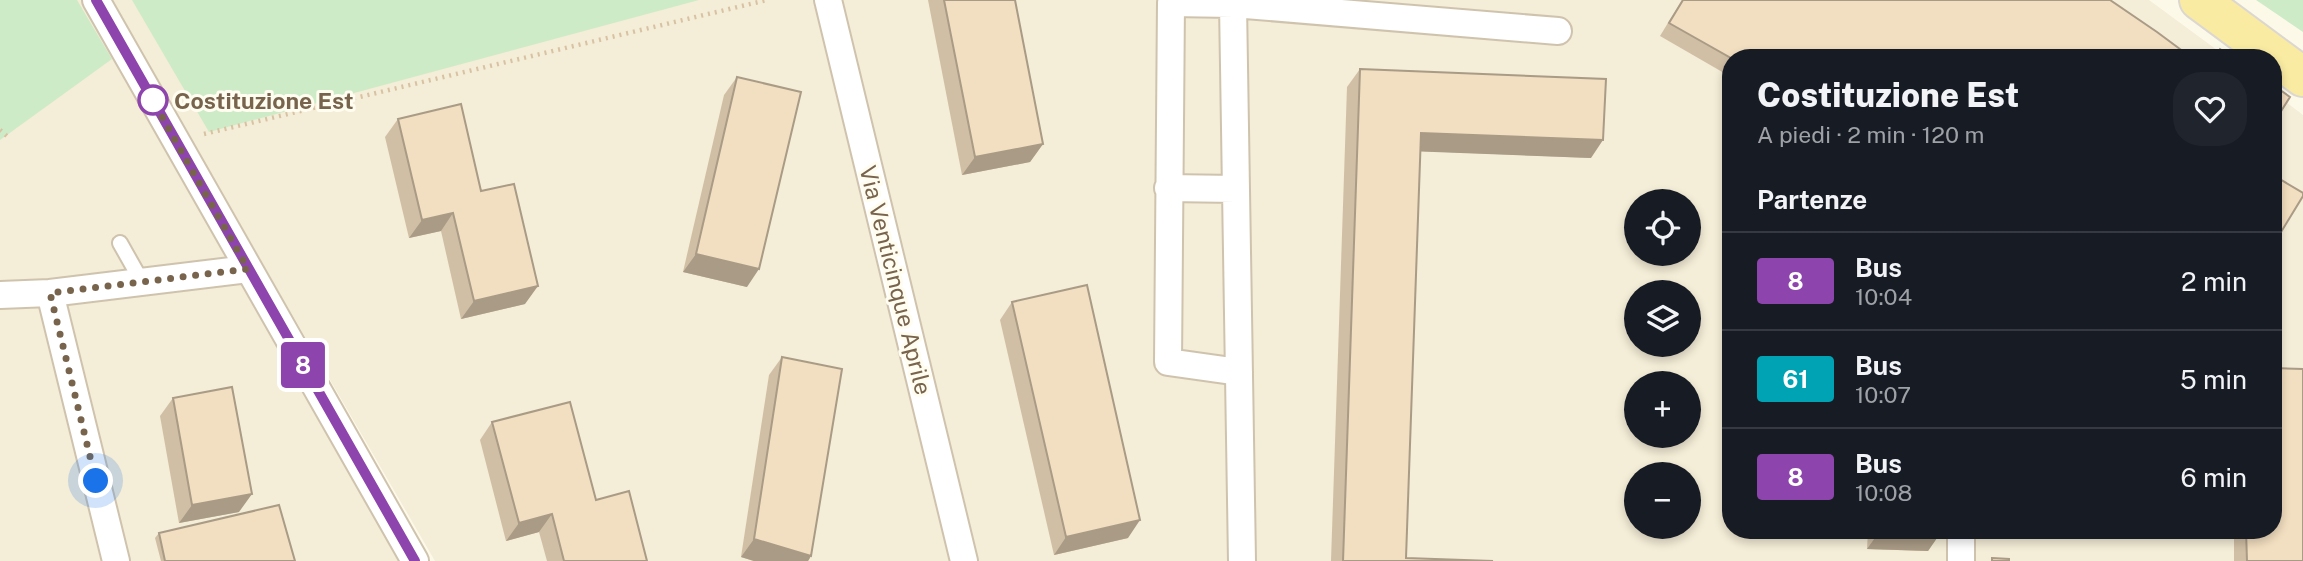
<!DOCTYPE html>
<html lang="it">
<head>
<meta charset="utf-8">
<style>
	body { margin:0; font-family:"Public Sans",sans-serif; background:#20242c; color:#f1f3f6; height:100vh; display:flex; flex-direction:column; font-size:26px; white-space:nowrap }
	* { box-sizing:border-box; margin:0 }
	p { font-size:23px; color:#9ea1a6 }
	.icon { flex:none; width:38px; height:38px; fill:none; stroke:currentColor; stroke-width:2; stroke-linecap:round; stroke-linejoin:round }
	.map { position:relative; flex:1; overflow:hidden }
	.sheet { position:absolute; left:1722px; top:49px; width:560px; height:490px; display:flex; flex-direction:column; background:#171b24; border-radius:28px; box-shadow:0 4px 10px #0003 }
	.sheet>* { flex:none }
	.badge { padding:0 14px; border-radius:5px; font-size:24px; line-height:46px }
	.buttons { position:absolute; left:1624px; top:189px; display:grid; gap:14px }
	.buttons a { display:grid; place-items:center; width:77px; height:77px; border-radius:50%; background:#171b24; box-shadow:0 4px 10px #0003; font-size:35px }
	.you { position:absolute; width:35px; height:35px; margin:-18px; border:5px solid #fff; border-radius:50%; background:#1a73e8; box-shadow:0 0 0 10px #1a73e833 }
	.map>.badge { position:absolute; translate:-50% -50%; box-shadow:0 0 0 4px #fff }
	h2 { padding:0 35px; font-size:26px; line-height:63px }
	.round { display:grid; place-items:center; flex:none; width:74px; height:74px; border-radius:28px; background:#20242c }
	.head { display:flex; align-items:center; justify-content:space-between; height:119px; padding:0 35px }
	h1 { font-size:33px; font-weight:800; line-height:52px }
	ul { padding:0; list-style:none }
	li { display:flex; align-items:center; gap:21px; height:98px; padding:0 35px; border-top:2px solid #363941 }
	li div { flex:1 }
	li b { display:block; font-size:26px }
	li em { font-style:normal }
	li .badge { min-width:77px; font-weight:700; text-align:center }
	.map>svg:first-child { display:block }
	.residential { fill:#f4edd7; fill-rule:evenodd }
	.green { fill:#ceebc7 }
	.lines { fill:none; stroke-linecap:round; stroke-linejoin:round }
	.lane-casing { stroke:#cfc3ae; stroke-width:18 }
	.street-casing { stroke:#cfc3ae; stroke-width:30 }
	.primary-casing { stroke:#dcd7d0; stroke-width:42 }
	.path { stroke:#d8c2a3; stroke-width:4.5; stroke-dasharray:2 5; stroke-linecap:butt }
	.lane { stroke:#fff; stroke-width:14 }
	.street { stroke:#fff; stroke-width:26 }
	.primary { stroke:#faeba2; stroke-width:38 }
	.wall { fill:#d0bfa5 }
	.shaded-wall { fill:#a99b86 }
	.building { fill:#f2dec0; stroke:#a99b86; stroke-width:2 }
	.line-casing { stroke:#fff; stroke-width:16 }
	.line { stroke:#8e44ad; stroke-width:10 }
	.walk { stroke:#78644c; stroke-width:7; stroke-dasharray:0 12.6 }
	.stop-dot { fill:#fff; stroke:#8e44ad; stroke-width:3.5 }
	.labels { text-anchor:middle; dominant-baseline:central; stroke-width:6; stroke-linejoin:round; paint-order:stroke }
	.stop-label { font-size:23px; font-weight:bold; fill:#78644c; stroke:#fffcf0; text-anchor:start }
	.street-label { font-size:23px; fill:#78644c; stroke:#fffcf0 }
</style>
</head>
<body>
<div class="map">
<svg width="2303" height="561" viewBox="0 0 2303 561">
	<rect width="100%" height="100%" fill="#fdf9e9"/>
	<path class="residential" d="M 0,0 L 85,0 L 406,561 L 0,561 Z
		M 110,0 L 2149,0 L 2228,58 L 1731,58 L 1731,530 L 2273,530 L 2273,92 L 2303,115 L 2303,561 L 435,561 ZM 1636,201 L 1689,201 L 1689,254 L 1636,254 ZM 1636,292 L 1689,292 L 1689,345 L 1636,345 ZM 1636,383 L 1689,383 L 1689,436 L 1636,436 ZM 1636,474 L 1689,474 L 1689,527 L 1636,527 Z"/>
	<path class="green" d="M 0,0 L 77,0 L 112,59 L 0,140 Z
		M 132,0 L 699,0 L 209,132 Z
		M 2256,0 L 2303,0 L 2303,32 Z"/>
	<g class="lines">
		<defs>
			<path id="lane" d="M 120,243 L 142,282"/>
			<path id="street" d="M 96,0 L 415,561
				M 828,0 L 964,561
				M 1233,4 L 1171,3 L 1168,362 L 1239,372
				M 1168,188 L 1236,189
				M 0,295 L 50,293
				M 1961,530 L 1961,561
				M 116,561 L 50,293 L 248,269
				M 1242,561 L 1233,4 L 1558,31"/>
			<path id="primary" d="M 2199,0 L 2303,77"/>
		</defs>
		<use href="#lane" class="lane-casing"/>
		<use href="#street" class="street-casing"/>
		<use href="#primary" class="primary-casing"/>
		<path class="path" d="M 0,130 L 8,137
			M 204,134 L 767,0"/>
		<use href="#lane" class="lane"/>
		<use href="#street" class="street"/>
		<use href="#primary" class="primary"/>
	</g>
	<path class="wall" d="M 928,0 L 1015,0 L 1043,144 L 1030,162 L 962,175 Z
		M 1682,0 L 2110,0 L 1731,58 L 1731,77 L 1660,36 Z
		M 1360,69 L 1591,158 L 1420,151 L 1406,558 L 1493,561 L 1331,561 L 1347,87 Z
		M 737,77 L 747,287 L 683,272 L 724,95 Z
		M 398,119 L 481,191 L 525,304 L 461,319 L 441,231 L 409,238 L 385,137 Z
		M 2273,175 L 2278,237 L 2273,244 Z
		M 1012,302 L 1128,538 L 1054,555 L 1000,320 Z
		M 782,357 L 811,556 L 808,561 L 754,561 L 741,557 L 769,375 Z
		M 173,398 L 239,512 L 179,523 L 160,416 Z
		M 492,422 L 596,500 L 647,561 L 547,561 L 539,532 L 506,541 L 480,440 Z
		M 1868,530 L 1937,530 L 1937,538 L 1928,551 L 1867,549 Z
		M 2234,530 L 2273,530 L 2303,561 L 2234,561 Z
		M 159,533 L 295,561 L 161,561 L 155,538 Z"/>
	<path class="shaded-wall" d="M 1421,133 L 1603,140 L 1591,158 L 1408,151 Z
		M 1043,144 L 1030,162 L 962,175 L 975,157 Z
		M 453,213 L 441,231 L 409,238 L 422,220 Z
		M 696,254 L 759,269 L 747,287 L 683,272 Z
		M 538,286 L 525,304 L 461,319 L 474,301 Z
		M 252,494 L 239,512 L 179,523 L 192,505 Z
		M 552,514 L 539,532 L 506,541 L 519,523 Z
		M 1140,520 L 1128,538 L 1054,555 L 1066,537 Z
		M 1877,535 L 1937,538 L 1928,551 L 1867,549 Z
		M 754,539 L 811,556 L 808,561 L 754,561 L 741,557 Z"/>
	<path class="building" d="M 944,0 L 1015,0 L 1043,144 L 975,157 Z
		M 1683,0 L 2110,0 L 2157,32 L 2192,58 L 1731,58 L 1669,23 Z
		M 2220,49 L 2234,58 L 2214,58 Z
		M 1360,69 L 1606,79 L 1603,140 L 1421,133 L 1406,558 L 1493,561 L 1343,561 Z
		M 737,77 L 801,92 L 759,269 L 696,254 Z
		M 2273,85 L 2290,97 L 2273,124 Z
		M 461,104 L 481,191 L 514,184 L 538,286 L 474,301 L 453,213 L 422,220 L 398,119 Z
		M 2273,175 L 2303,193 L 2303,196 L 2278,237 L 2273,234 Z
		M 1087,285 L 1140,520 L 1066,537 L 1012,302 Z
		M 782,357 L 842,369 L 811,556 L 754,539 Z
		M 2273,368 L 2303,369 L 2303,561 L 2247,561 L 2246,530 L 2273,530 Z
		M 232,387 L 252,494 L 192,505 L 173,398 Z
		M 570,402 L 596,500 L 629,491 L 647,561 L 564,561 L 552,514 L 519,523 L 492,422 Z
		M 279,505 L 295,561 L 165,561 L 159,533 Z
		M 1877,530 L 1937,530 L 1937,538 L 1877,535 Z
		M 1992,558 L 2009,559 L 2009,561 L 1992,561 Z"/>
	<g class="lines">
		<defs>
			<path id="line" d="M 96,0 L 415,561"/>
		</defs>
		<use href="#line" class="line-casing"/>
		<use href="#line" class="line"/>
		<path class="walk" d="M 96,481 L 50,293 L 248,269 L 149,94 L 153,100"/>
	</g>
	<circle class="stop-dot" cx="153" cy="100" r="14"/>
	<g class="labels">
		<g class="stop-label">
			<text x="174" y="100">Costituzione Est</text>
		</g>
		<g class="street-label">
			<text transform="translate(896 280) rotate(76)">Via Venticinque Aprile</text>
		</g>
	</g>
</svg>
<div class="buttons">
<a><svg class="icon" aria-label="locate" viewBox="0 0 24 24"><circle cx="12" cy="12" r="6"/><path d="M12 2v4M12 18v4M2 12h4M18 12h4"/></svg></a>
<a><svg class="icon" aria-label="layers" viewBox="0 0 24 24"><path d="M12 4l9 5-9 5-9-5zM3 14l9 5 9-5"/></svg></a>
<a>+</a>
<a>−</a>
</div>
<div class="you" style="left:96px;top:481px"></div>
<b class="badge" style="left:303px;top:365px;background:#8e44ad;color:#fff">8</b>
<section class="sheet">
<div class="head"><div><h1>Costituzione Est</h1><p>A piedi · 2 min · 120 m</p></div><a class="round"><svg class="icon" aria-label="heart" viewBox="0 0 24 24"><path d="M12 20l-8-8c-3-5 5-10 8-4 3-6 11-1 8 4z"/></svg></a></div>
<h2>Partenze</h2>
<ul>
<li><span class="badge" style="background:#8e44ad;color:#fff">8</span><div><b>Bus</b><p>10:04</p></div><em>2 min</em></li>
<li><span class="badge" style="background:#00a3b4;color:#fff">61</span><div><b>Bus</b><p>10:07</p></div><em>5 min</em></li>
<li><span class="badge" style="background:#8e44ad;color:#fff">8</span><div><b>Bus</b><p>10:08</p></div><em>6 min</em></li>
</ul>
</section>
</div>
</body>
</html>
